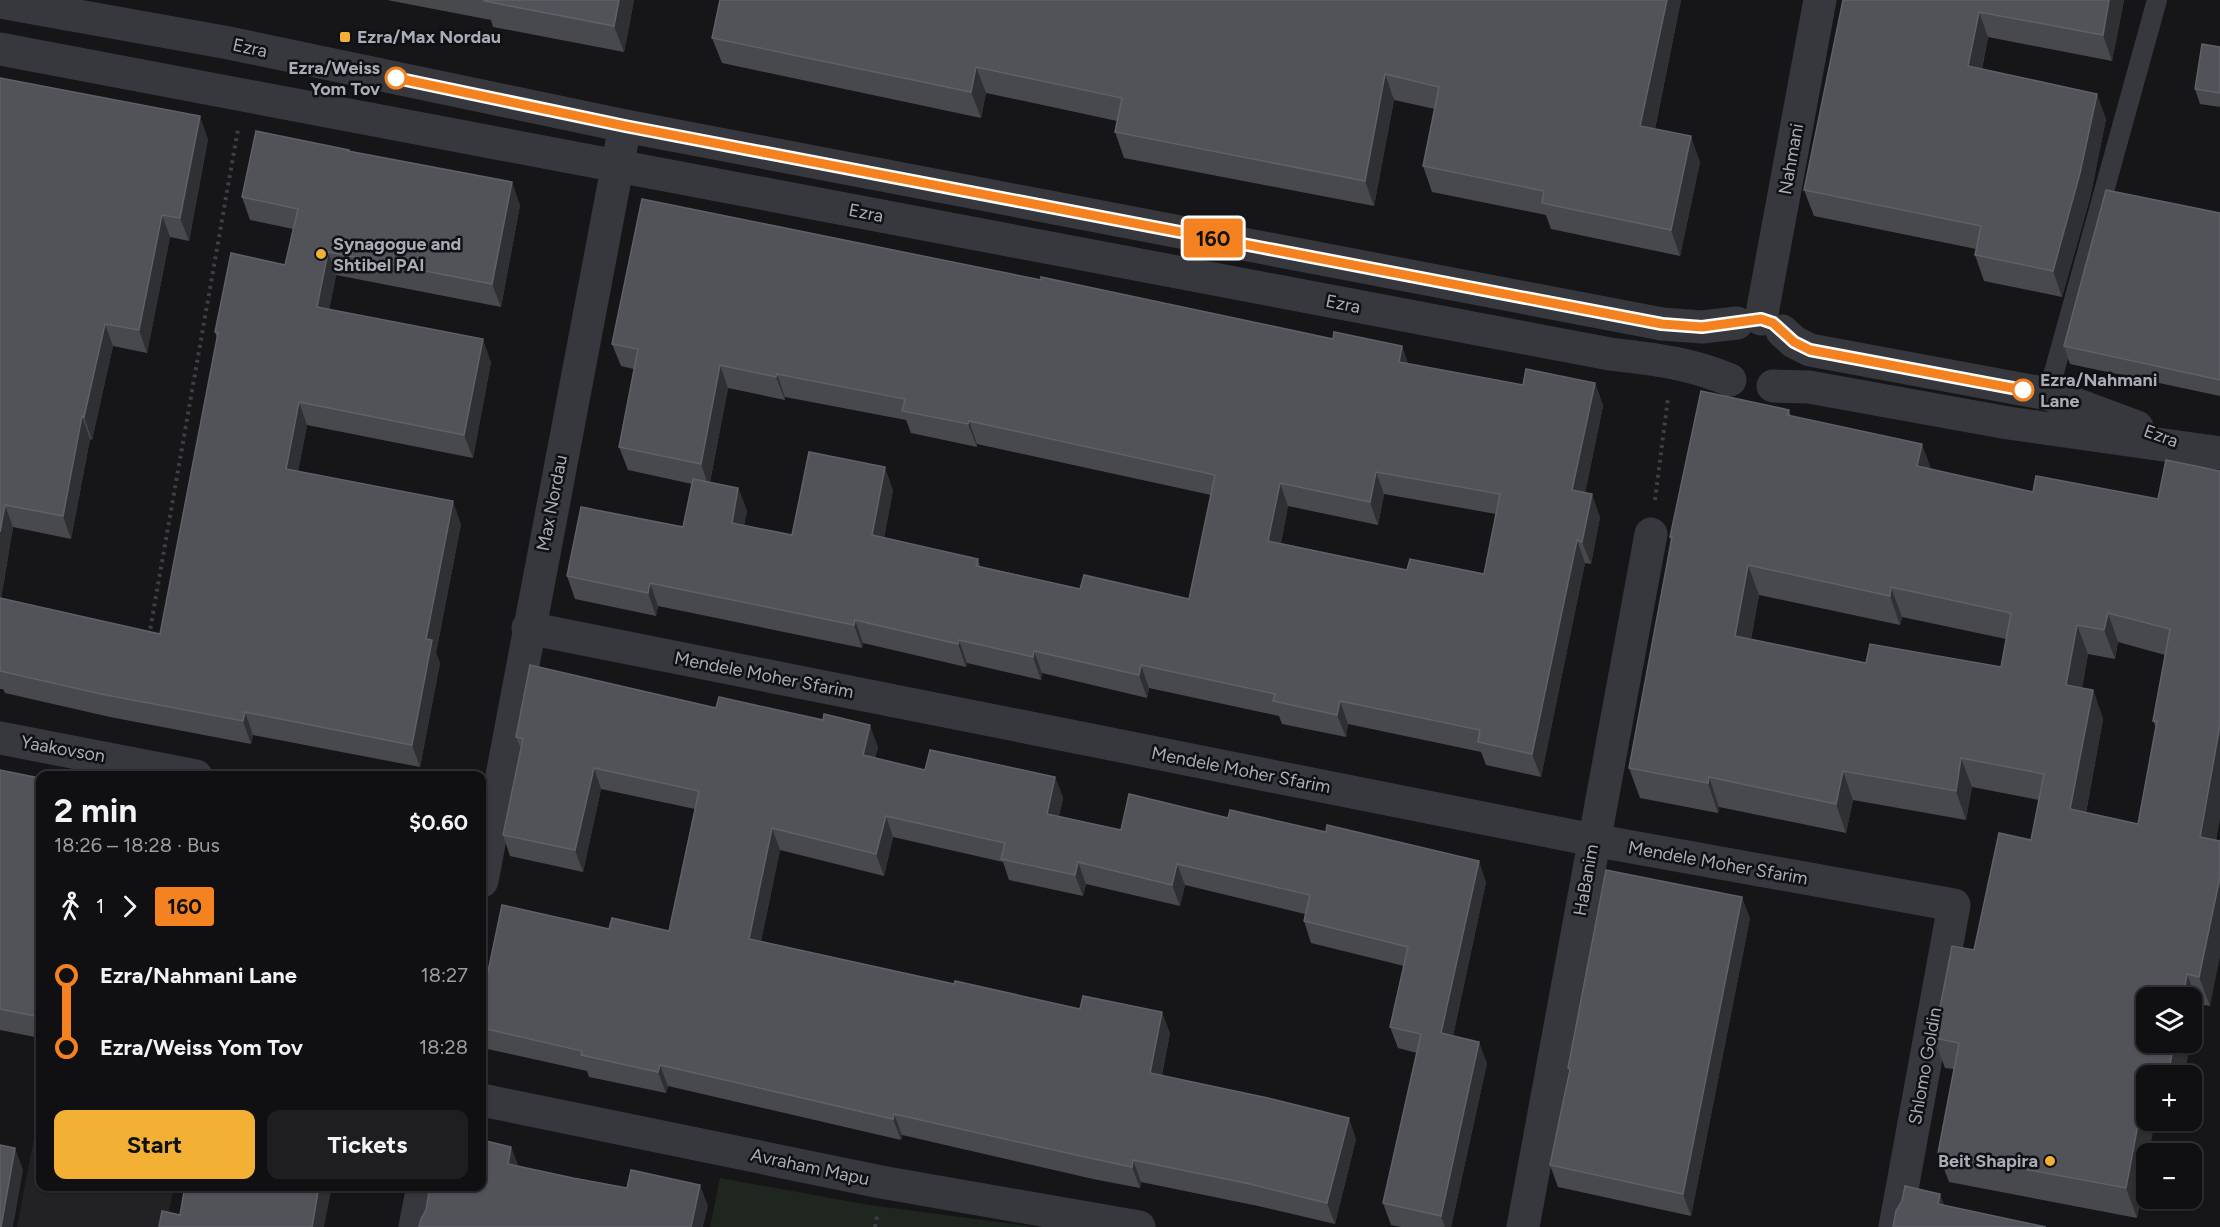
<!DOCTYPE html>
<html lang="en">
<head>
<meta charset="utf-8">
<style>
	body { margin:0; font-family:Figtree,sans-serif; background:#1e1e20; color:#f1f3f6; height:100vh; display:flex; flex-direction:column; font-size:22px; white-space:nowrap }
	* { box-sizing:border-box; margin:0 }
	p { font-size:20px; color:#9c9d9f }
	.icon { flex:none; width:33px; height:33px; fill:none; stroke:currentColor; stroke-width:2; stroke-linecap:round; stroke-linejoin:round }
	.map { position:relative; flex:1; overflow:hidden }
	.drawer { position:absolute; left:36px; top:771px; width:450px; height:420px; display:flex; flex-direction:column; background:#101012; border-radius:12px; box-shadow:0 2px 4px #0004,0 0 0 2px #303032 }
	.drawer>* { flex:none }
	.badge { padding:0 12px; border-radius:4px; font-size:21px; line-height:39px }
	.tools { position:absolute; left:2136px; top:987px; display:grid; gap:12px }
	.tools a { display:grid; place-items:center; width:66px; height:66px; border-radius:12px; background:#101012; box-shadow:0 2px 4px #0004,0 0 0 2px #303032; font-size:30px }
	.map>.badge { position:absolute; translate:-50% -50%; box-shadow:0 0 0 3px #fff }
	.legs { display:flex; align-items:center; gap:9px; height:66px; padding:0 18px; font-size:20px }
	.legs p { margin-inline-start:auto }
	.overview { display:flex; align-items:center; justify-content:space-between; height:102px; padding:0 18px }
	h1 { font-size:33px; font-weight:700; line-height:45px }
	.button { display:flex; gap:12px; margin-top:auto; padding:12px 18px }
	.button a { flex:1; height:69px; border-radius:12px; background:#f2b134; color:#111; font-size:24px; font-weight:700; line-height:69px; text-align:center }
	.button a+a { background:#1e1e20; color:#f1f3f6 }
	ul { padding:0 18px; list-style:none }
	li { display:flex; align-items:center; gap:21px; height:72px; font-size:22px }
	li i { display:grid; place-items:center; width:9px; height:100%; margin:0 8px; background:currentColor }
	li i::after { content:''; width:15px; height:15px; margin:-8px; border:4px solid; border-radius:50%; background:#101012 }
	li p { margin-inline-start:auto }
	li:first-child i { background:linear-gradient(#0000 50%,currentColor 0) }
	li:last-child i { background:linear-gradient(currentColor 50%,#0000 0) }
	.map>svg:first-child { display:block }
	.built { fill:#222225 }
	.green { fill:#1e261f }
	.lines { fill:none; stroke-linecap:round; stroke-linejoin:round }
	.path { stroke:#3d3f44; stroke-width:4; stroke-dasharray:3 4.5; stroke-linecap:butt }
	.service { stroke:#37383d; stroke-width:20 }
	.minor { stroke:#37383d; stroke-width:33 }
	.tertiary { stroke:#37383d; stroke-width:33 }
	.wall { fill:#47494d; fill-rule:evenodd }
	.shaded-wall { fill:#2f3033 }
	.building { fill:#525359; stroke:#5f6168; stroke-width:1.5; fill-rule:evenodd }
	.line-1-casing { stroke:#fff; stroke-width:14 }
	.line-1 { stroke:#f58220; stroke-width:9 }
	.poi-dot { fill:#f2b134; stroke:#111113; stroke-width:2 }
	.stop-1-dot { fill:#fff; stroke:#f58220; stroke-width:3 }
	.labels { text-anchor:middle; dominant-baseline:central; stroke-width:5; stroke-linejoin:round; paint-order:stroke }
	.poi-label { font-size:18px; font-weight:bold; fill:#a8adb8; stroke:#111113; text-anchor:start }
	.street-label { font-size:18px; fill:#a8adb8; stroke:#111113 }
	.stop-label { font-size:18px; font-weight:bold; fill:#a8adb8; stroke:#111113; text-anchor:end }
</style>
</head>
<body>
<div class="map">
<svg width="2220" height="1227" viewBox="0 0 2220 1227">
	<rect width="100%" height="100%" fill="#161618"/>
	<path class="built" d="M 40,1107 L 40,1186 L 174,1187 L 166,1227 L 17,1227 Z"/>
	<path class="green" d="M 720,1178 L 869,1205 L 1038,1227 L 710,1227 Z"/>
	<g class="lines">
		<path class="path" d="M 1655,500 L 1668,398
			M 149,636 L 238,129
			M 875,1227 L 877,1216"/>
		<path class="service" d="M 2048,394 L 2157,0"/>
		<path class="minor" d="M 1761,319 L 1820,0
			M 528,628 L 1593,840 L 1954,905 L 1895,1227
			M 0,738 L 196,776
			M 482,881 L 625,126
			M 482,1100 L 881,1182 L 1139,1227
			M 415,1227 L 423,1186
			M 1523,1227 L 1651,534"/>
		<path class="tertiary" d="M 0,2 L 229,43 L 625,126 L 1662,324 L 1702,327 L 1737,323
			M 0,49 L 1610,354 C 1653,359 1690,363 1730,380
			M 1782,331 L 1794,342 L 1810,350 L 2048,394 L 2137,427
			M 1773,386 L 1809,387 L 2008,423 L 2220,453"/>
	</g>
	<path class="wall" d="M 387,0 L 634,0 L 624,52 L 493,27 L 491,20 Z
		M 720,0 L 1681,0 L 1655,129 L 1700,162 L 1680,256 L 1551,229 L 1546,215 L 1432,192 L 1423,166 L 1435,109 L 1394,100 L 1374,206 L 1124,158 L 1115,132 L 1117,121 L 1052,107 L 986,93 L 981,118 L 722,63 L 712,38 Z
		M 1843,0 L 2124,0 L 2112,61 L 1988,37 L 1982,69 L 2106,119 L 2090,198 L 2062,297 L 1984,281 L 1975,255 L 1976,249 L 1814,216 L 1804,190 Z
		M 2220,47 L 2220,107 L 2200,104 L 2195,89 Z
		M 0,78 L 208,139 L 189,241 L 170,237 L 147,353 L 113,346 L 92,440 L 90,439 L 71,539 L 13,527 L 1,599 L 160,634 L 217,338 L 215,332 L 285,265 L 293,229 L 250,220 L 242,197 L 349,150 L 349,152 L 520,205 L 501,307 L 336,275 L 329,310 L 491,362 L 473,458 L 307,425 L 298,471 L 461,524 L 436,653 L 440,663 L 420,767 L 253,735 L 251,744 L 110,717 L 5,693 L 3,689 L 0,689 Z
		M 2220,213 L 2220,396 L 2070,364 L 2064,346 Z
		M 1333,339 L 1402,346 L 1408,364 L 1523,385 L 1595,383 L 1603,406 L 1585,493 L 1600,517 L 1591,564 L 1585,563 L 1541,777 L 1486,765 L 1481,752 L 1348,724 L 1346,737 L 1282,724 L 1279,716 L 1149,688 L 1147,698 L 1042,673 L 1041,680 L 967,663 L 966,667 L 863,643 L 862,648 L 658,606 L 656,616 L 575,599 L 567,576 L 683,527 L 692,484 L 628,470 L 619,447 L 634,369 L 621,366 L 612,344 ZM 728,388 L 785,400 L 785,397 L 906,420 L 911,433 L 977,447 L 977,444 L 1211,495 L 1189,599 L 1080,589 L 980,566 L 978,559 L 884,538 L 893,490 L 792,535 L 744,525 L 747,511 L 738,488 L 710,482 ZM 1384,494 L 1496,514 L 1484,574 L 1407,570 L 1281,543 L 1288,506 L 1378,525 Z
		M 1789,410 L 1791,416 L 1931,469 L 2033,492 L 2158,499 L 2220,471 L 2220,816 L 2216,840 L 2210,1006 L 2198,1004 L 2192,1038 L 2192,998 L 2146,1076 L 2146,1168 L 2137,1218 L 1949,1182 L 1938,1153 L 1954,1069 L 1945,1068 L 1934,1038 L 1974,950 L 2031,840 L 2039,800 L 1972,787 L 1966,820 L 1853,800 L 1846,833 L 1719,807 L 1718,813 L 1640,798 L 1629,768 L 1671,540 L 1670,537 ZM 1759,595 L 1900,625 L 1902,617 L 2006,639 L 2001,667 L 1866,663 L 1751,639 ZM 2118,642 L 2165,655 L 2153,721 L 2156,727 L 2138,824 L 2086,813 L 2103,719 L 2093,690 L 2082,688 L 2088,654 L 2115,659 Z
		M 516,737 L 878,747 L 875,758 L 925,770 L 1055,777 L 1063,798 L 1059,816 L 1121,830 L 1486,882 L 1453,1036 L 1487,1063 L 1451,1227 L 1401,1227 L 1391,1225 L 1383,1203 L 1417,1053 L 1398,1048 L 1390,1027 L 1404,966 L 1311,943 L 1304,921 L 1305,914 L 1185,885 L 1180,906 L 1086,884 L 1083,896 L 1009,880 L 1003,862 L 893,837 L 884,876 L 780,850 L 761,941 L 1170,1033 L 1162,1075 L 1356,1139 L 1335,1224 L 1258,1206 L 1141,1182 L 1140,1188 L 1093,1179 L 902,1135 L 901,1140 L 668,1086 L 666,1093 L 589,1077 L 587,1071 L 483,1048 L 482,1043 L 482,1000 L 609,929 L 669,931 L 695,809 L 601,789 L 583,872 L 510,856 L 503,835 L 521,750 Z
		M 0,770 L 40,778 L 40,1038 L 0,1030 Z
		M 1750,918 L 1691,1216 L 1558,1187 L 1550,1165 L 1570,1073 L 1568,1068 Z"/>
	<path class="shaded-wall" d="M 619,0 L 634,0 L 624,52 L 614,26 Z
		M 1667,0 L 1681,0 L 1650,152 L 1640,126 Z
		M 2109,0 L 2124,0 L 2112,61 L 2103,35 Z
		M 1979,12 L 1988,37 L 1977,91 L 1968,66 Z
		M 976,67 L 986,93 L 981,118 L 971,92 Z
		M 1385,74 L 1394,100 L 1374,206 L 1365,181 Z
		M 2097,94 L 2106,119 L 2090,198 L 2062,297 L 2053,271 Z
		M 200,116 L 208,139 L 189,241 L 180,218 Z
		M 1691,136 L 1700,162 L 1680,256 L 1671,230 Z
		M 512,182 L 520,205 L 501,307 L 492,284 Z
		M 162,215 L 170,237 L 147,353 L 139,330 Z
		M 328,252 L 336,275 L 325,330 L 317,307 Z
		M 105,324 L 113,346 L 92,440 L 84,417 Z
		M 483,339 L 491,362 L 473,458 L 464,435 Z
		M 1402,346 L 1410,369 L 1399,362 Z
		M 720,365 L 728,388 L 709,487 L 701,464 Z
		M 777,374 L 785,397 L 785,400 L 776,377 Z
		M 1595,383 L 1603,406 L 1581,513 L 1572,490 Z
		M 299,402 L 307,425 L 294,492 L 286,469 Z
		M 82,416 L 90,439 L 71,539 L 63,516 Z
		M 969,421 L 977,444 L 977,447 L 968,424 Z
		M 1922,444 L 1933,474 L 1917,466 Z
		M 885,467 L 893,490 L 880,558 L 872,535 Z
		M 1376,472 L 1384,494 L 1378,525 L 1370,502 Z
		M 1280,483 L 1288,506 L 1277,563 L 1268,541 Z
		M 738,488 L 747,511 L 740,545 L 732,523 Z
		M 1592,494 L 1600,517 L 1591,564 L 1582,542 Z
		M 453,501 L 461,524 L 436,653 L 440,663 L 420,767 L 412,745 L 426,639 Z
		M 5,505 L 13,527 L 0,604 L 0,532 Z
		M 1577,540 L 1585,563 L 1541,777 L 1532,754 Z
		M 1748,565 L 1759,595 L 1746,665 L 1735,636 Z
		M 650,583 L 658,606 L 656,616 L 648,593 Z
		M 1891,587 L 1902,617 L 1900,625 L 1890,596 Z
		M 2108,613 L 2118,642 L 2115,659 L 2104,630 Z
		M 855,620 L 863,643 L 862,648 L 854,625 Z
		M 2077,625 L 2088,654 L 2077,714 L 2066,685 Z
		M 959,640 L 967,663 L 966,667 L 958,644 Z
		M 1034,651 L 1042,673 L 1041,680 L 1033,657 Z
		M 1141,665 L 1149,688 L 1147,698 L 1139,675 Z
		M 2093,690 L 2103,719 L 2081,839 L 2070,809 Z
		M 1340,701 L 1348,724 L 1346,737 L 1337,715 Z
		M 245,712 L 253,735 L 251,744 L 243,721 Z
		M 870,725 L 878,747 L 870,776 L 863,755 Z
		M 2220,725 L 2220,816 L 2211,867 L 2200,837 Z
		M 1961,758 L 1972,787 L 1966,820 L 1956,791 Z
		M 594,768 L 601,789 L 583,872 L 575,850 Z
		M 1843,771 L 1853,800 L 1846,833 L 1836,804 Z
		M 1055,777 L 1063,798 L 1055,835 L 1047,814 Z
		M 1709,777 L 1719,807 L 1718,813 L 1708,783 Z
		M 886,816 L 893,837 L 884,876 L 876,854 Z
		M 772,828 L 780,850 L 757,960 L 749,939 Z
		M 1479,861 L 1486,882 L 1449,1054 L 1441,1033 Z
		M 1078,862 L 1086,884 L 1083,896 L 1075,875 Z
		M 1177,864 L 1185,885 L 1180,906 L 1172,885 Z
		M 2220,877 L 2220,957 L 2210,1006 L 2199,977 Z
		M 1742,897 L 1750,918 L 1691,1216 L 1683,1194 Z
		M 2187,974 L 2198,1004 L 2192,1038 L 2192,998 L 2183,998 Z
		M 1162,1012 L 1170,1033 L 1158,1094 L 1150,1073 Z
		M 1479,1042 L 1487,1063 L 1451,1227 L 1445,1227 L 1441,1216 Z
		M 2174,1042 L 2191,1042 L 2184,1076 L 2168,1076 Z
		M 660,1065 L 668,1086 L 666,1093 L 658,1072 Z
		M 2146,1082 L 2146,1120 L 2155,1120 L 2149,1154 L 2146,1154 L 2146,1168 L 2137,1218 L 2126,1188 Z
		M 894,1114 L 902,1135 L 901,1140 L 893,1119 Z
		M 1349,1118 L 1356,1139 L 1335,1224 L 1327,1203 Z
		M 511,1147 L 519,1167 L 508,1164 Z
		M 15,1148 L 23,1170 L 13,1227 L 1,1227 Z
		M 1133,1160 L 1141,1182 L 1140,1188 L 1132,1167 Z
		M 700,1185 L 708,1206 L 703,1227 L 691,1227 Z
		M 319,1186 L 332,1186 L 324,1227 L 312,1227 Z
		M 1940,1194 L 1951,1224 L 1938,1204 Z"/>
	<path class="building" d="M 484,0 L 619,0 L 614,26 L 484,1 Z
		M 720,0 L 1667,0 L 1640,126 L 1691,136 L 1671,230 L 1542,203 L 1544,191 L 1423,166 L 1439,87 L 1385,74 L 1365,181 L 1115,132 L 1122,98 L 1042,81 L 976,67 L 971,92 L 712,38 Z
		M 1843,0 L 2109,0 L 2103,35 L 1979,12 L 1968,66 L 2097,94 L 2080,173 L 2053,271 L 1975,255 L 1981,226 L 1804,190 Z
		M 2202,44 L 2220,47 L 2220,93 L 2195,89 Z
		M 0,78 L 200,116 L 180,218 L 162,215 L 139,330 L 105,324 L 84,417 L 82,416 L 63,516 L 5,505 L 0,532 Z
		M 256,131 L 349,150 L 348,151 L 512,182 L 492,284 L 328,252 L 317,307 L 483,339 L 464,435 L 299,402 L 286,469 L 453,501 L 426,639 L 432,640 L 412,745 L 245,712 L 243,721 L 101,694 L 0,671 L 0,598 L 160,634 L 218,333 L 215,332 L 231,253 L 285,265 L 298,209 L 242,197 Z
		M 2106,190 L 2220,213 L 2220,380 L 2064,346 Z
		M 642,199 L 1041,280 L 1041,277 L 1333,339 L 1334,332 L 1402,346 L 1399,362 L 1523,385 L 1526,369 L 1595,383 L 1572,490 L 1592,494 L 1582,542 L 1577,540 L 1532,754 L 1478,742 L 1480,730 L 1340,701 L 1337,715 L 1273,701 L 1275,694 L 1141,665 L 1139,675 L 1034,651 L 1033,657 L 959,640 L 958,644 L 855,620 L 854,625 L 650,583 L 648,593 L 567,576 L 581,507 L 683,527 L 693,479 L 738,488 L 732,523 L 792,535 L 809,452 L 885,467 L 872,535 L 978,559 L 976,566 L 1080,589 L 1084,575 L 1189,599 L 1215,475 L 969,421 L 968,424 L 902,411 L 905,399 L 777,374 L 776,377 L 720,365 L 701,464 L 619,447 L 638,349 L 612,344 ZM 1376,472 L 1500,494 L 1484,574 L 1410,559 L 1407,570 L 1268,541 L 1280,483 L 1370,502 Z
		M 1701,391 L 1789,410 L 1787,415 L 1922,444 L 1917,466 L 2033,492 L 2036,476 L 2158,499 L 2166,460 L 2220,471 L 2220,725 L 2200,837 L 2220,841 L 2220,877 L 2199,977 L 2187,974 L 2183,998 L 2146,998 L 2146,1042 L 2174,1042 L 2168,1076 L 2146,1076 L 2146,1082 L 2126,1188 L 1938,1153 L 1959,1043 L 1934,1038 L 1952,946 L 1974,950 L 1999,833 L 2031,840 L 2044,774 L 1961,758 L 1956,791 L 1843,771 L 1836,804 L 1709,777 L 1708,783 L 1629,768 L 1672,537 L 1670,537 ZM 1748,565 L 1890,596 L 1891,587 L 2011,613 L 2001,667 L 1870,644 L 1866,663 L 1735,636 ZM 2108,613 L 2170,629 L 2153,721 L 2157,721 L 2138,824 L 2070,809 L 2093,690 L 2066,685 L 2077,625 L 2104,630 Z
		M 530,665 L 716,708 L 719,697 L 823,720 L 824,714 L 853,721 L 870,725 L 863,755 L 925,770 L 930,750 L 1055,777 L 1047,814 L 1121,830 L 1129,794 L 1228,818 L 1230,810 L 1326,832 L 1327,825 L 1479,861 L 1441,1033 L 1479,1042 L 1441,1216 L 1383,1203 L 1421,1034 L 1390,1027 L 1408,947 L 1304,921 L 1310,895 L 1177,864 L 1172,885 L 1078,862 L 1075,875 L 1001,859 L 1005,843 L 886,816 L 876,854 L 772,828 L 749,939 L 954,984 L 955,981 L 1080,1009 L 1083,996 L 1162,1012 L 1150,1073 L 1268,1098 L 1349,1118 L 1327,1203 L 1250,1184 L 1133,1160 L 1132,1167 L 1085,1157 L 894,1114 L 893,1119 L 660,1065 L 658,1072 L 581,1055 L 582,1051 L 482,1028 L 482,1000 L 502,905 L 609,929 L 612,918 L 669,931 L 699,791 L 594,768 L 575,850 L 503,835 L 523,739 L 516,737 Z
		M 0,770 L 40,778 L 40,1017 L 0,1009 Z
		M 1606,870 L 1742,897 L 1683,1194 L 1550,1165 L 1570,1069 L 1568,1068 Z
		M 482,1140 L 511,1147 L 508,1164 L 573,1178 L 627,1188 L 631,1170 L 700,1185 L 691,1227 L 419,1227 L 421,1219 L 426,1210 L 430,1186 L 482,1186 Z
		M 0,1145 L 15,1148 L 1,1227 L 0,1227 Z
		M 185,1186 L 319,1186 L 312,1227 L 159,1227 L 162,1211 L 180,1215 Z
		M 1905,1186 L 1940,1194 L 1938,1204 L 2046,1227 L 1893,1227 L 1896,1211 L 1902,1201 Z"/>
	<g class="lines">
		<defs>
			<path id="line-1" d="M 396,78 L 625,126 L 1662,324 L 1702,327 L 1761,319 L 1773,323 L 1794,342 L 1810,350 L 2023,390"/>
		</defs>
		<use href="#line-1" class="line-1-casing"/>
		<use href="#line-1" class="line-1"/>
	</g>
	<g class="poi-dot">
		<rect x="339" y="31" width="12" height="12" rx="3"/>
		<circle cx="321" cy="254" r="6"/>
		<circle cx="2050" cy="1161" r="6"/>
	</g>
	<g class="stop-1-dot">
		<circle cx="396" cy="78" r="10"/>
		<circle cx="2023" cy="390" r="10"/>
	</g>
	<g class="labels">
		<g class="poi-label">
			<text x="357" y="37">Ezra/Max Nordau</text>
			<text x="333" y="244">Synagogue and<tspan x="333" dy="21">Shtibel PAI</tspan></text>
			<text x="2038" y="1161" text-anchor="end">Beit Shapira</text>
		</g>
		<g class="street-label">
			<text transform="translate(250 48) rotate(12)">Ezra</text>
			<text transform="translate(1791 159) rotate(-80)">Nahmani</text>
			<text transform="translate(866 213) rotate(11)">Ezra</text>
			<text transform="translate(1343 304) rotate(11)">Ezra</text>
			<text transform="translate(2161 436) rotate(20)">Ezra</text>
			<text transform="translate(552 503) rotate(-79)">Max Nordau</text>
			<text transform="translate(764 675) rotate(11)">Mendele Moher Sfarim</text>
			<text transform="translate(63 749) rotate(10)">Yaakovson</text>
			<text transform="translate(1241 770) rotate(11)">Mendele Moher Sfarim</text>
			<text transform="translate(1718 863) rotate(10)">Mendele Moher Sfarim</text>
			<text transform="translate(1586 880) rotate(-80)">HaBanim</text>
			<text transform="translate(1925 1066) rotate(-80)">Shlomo Goldin</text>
			<text transform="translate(810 1167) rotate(12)">Avraham Mapu</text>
		</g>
		<g class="stop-label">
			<text x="380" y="68">Ezra/Weiss<tspan x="380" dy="21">Yom Tov</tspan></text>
			<text x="2040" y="380" text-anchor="start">Ezra/Nahmani<tspan x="2040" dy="21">Lane</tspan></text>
		</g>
	</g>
</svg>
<div class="tools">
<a><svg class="icon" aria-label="layers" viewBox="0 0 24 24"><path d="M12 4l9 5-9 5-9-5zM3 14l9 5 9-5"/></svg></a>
<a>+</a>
<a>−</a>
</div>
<b class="badge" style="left:1213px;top:238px;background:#f58220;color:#111">160</b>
<section class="drawer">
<div class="overview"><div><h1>2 min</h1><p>18:26 – 18:28 · Bus</p></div><b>$0.60</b></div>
<div class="legs"><svg class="icon" aria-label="walk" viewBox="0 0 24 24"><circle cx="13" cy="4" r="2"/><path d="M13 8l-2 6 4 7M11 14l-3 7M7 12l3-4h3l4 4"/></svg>1<svg class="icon" aria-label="forward" viewBox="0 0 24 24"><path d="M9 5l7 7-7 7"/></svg><b class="badge" style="background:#f58220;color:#111">160</b></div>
<ul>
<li><i style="color:#f58220"></i><b>Ezra/Nahmani Lane</b><p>18:27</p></li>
<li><i style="color:#f58220"></i><b>Ezra/Weiss Yom Tov</b><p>18:28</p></li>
</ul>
<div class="button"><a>Start</a><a>Tickets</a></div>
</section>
</div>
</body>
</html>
